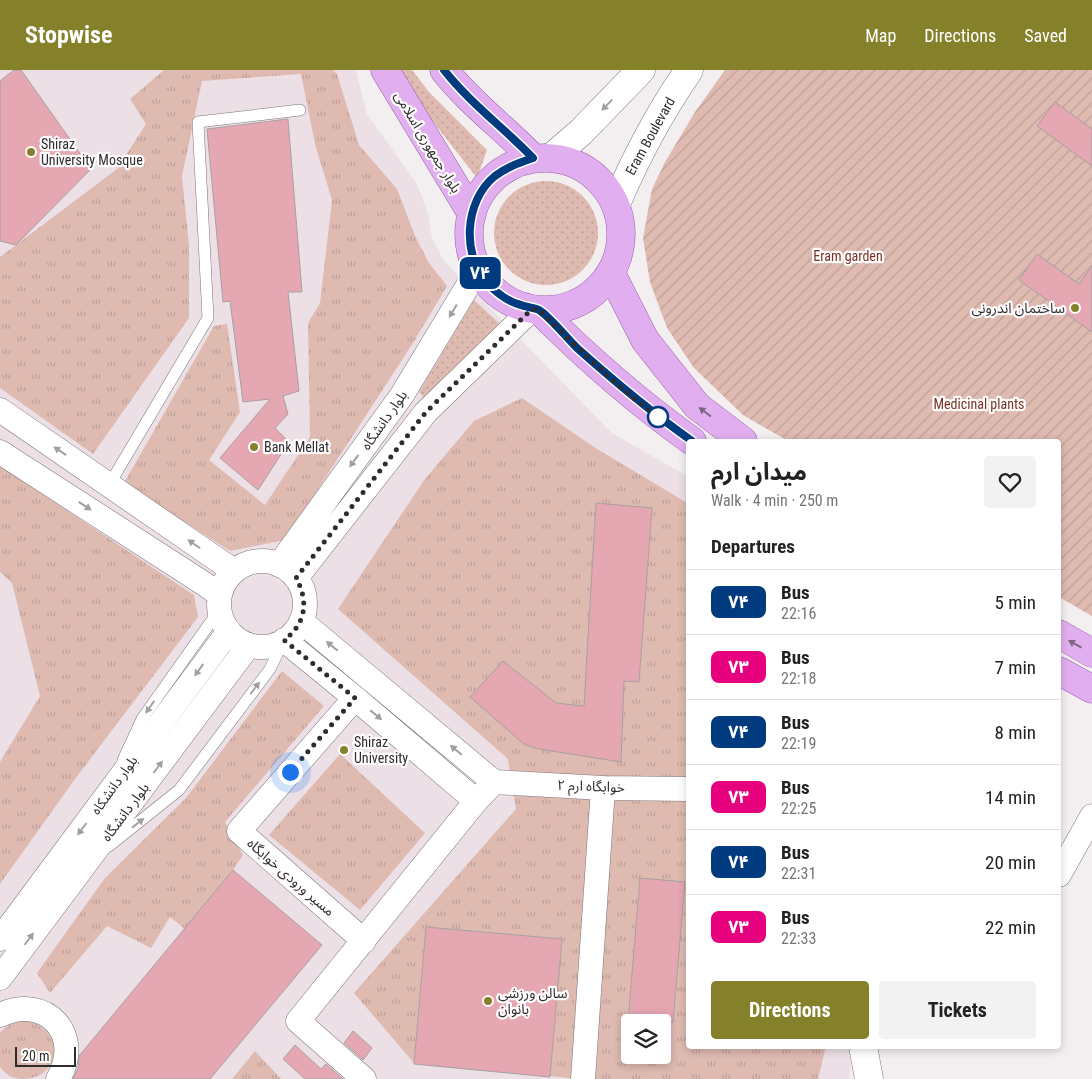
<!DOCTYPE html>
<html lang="en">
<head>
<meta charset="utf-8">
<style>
	body { margin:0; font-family:"Roboto Condensed","Noto Sans Arabic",sans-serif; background:#f2f2f2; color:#222; height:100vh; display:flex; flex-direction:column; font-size:19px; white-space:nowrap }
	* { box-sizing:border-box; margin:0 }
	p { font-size:16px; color:#767676 }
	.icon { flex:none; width:28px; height:28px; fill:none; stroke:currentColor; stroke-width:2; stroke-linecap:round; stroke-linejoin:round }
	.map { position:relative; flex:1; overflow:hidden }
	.panel { position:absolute; left:686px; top:369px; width:375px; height:610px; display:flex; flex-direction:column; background:#fff; border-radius:5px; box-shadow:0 2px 8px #0003 }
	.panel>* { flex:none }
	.badge { padding:0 10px; border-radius:8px; font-size:18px; line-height:32px }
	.buttons { position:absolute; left:621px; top:944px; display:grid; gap:10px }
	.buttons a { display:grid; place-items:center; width:50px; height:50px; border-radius:5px; background:#fff; box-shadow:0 2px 8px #0003; font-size:25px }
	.scale { position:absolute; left:15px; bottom:12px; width:61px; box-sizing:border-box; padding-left:5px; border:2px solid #2e2c2d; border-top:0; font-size:14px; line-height:18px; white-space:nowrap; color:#2e2c2d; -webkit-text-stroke:4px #fffdfe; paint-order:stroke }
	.you { position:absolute; width:25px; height:25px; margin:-12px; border:4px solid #fff; border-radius:50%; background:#1a73e8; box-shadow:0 0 0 8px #1a73e833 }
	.map>.badge { position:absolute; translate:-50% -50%; box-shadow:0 0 0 2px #fff }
	h2 { padding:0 25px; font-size:19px; line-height:45px }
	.round { display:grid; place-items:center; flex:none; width:52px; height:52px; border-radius:5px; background:#f2f2f2 }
	.summary { display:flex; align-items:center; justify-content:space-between; height:85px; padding:0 25px }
	h1 { font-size:24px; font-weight:700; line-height:38px }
	.cta { display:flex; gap:10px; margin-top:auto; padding:10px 25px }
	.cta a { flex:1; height:58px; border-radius:5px; background:#84812a; color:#fff; font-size:20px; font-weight:700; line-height:58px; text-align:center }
	.cta a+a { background:#f2f2f2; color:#222 }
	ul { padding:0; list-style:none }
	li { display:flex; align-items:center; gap:15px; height:65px; padding:0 25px; border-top:1px solid #e0e0e0 }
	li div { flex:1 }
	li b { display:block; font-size:19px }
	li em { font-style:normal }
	li .badge { min-width:55px; font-weight:700; text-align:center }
	header { display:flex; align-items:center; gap:30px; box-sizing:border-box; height:70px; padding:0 25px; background:#84812a; color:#fff }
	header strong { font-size:24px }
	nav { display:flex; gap:28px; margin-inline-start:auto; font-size:18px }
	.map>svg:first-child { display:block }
	.built { fill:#ece0e6; fill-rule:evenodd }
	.grass { fill:url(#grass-dots) }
	.park { fill:url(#park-tufts); fill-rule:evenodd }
	.garden { fill:url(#garden-furrows) }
	.building { fill:#e5a7b1; stroke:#a6a1a1 }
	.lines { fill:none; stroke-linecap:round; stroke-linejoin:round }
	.service-casing { stroke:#797577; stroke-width:12 }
	.minor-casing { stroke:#797577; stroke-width:25 }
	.tertiary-casing { stroke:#797577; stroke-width:29 }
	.secondary-casing { stroke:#797577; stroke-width:29 }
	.primary-casing { stroke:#955ea5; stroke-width:29 }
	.service { stroke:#fff; stroke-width:11 }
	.minor { stroke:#fff; stroke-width:24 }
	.tertiary { stroke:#fff; stroke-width:28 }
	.secondary { stroke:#fff; stroke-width:28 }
	.primary { stroke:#e1afef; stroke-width:28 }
	.oneway { fill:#a1a0a0 }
	.oneway2 { fill:#7f6784 }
	.line-casing { stroke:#fff; stroke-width:11 }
	.line { stroke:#003b80; stroke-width:8 }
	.walk { stroke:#2e2c2d; stroke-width:5; stroke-dasharray:0 9 }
	.poi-dot { fill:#84812a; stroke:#fffdfe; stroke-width:2 }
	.stop-dot { fill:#fff; stroke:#003b80; stroke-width:2.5 }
	.labels { text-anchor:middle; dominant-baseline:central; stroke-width:4.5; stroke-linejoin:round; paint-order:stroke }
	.street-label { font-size:14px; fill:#2e2c2d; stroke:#fffdfe }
	.poi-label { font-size:14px; fill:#2e2c2d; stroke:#fffdfe; text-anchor:start }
	.park-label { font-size:14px; fill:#793224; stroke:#fffdfe }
</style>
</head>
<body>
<header>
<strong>Stopwise</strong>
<nav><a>Map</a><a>Directions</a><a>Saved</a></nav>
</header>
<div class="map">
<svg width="1092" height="1009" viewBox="0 0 1092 1009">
	<defs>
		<pattern id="grass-dots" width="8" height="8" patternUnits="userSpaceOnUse" patternTransform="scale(1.25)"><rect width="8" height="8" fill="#debab1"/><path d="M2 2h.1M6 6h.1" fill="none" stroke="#bfa099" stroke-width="1.8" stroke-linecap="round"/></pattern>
		<pattern id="park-tufts" width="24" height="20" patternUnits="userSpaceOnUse" patternTransform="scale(1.25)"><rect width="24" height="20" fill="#debab1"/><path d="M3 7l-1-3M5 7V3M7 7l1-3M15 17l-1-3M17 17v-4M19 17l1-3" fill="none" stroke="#bfa099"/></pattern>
		<pattern id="garden-furrows" width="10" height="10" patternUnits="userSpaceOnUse" patternTransform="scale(1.25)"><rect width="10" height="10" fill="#debab1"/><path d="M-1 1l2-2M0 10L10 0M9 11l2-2" fill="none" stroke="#bfa099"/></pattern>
	</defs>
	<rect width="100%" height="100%" fill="#f3eff1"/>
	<path class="built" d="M 0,0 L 356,0 L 362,26 L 367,44 L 417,114 L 428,144 L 432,168 L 444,191 L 612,363 L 689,407 L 689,976 L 851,976 L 850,1009 L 0,1009 ZM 630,952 L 662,952 L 662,985 L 630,985 Z"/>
	<path class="grass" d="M 401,0 L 412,0 L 429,22 L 487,80 L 477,108 L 431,49 Z
		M494 163a52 52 0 1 1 104 0a52 52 0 1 1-104 0Z
		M 474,230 L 501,255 L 426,330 L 419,322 Z"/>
	<path class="park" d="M 164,0 L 333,0 L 337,4 L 359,75 L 397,119 L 415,166 L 429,193 L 447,216 L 413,273 L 285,470 L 230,481 L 124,413 L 214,256 L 227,254 L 240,342 L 209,390 L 265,435 L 310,367 L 308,253 L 320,233 L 332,130 L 315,74 L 301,4 L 202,11 L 182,106 L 189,176 L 189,248 L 93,384 L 0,318 L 0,187 L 117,99 L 146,54 L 130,29 Z
		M 522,328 L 597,379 L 689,434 L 689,976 L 826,976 L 818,1009 L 578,1009 L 550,1006 L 562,869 L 426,857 L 414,993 L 354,923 L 516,739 L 508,689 L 338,539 L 425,409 L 474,351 ZM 630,952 L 662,952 L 662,985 L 630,985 Z
		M 0,396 L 194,525 L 198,547 L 75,709 L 0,814 L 0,692 L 40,626 L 12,513 L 0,502 Z
		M 282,601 L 324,636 L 225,752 L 243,785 L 233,800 L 185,859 L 170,847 L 151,878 L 107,856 L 50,923 L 37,903 L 105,808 L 186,728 Z
		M 340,684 L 425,763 L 360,840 L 269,765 Z
		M 24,950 C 67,957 62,1009 23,1009 C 13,1009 6,1005 0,997 L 0,963 C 7,955 13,952 24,950 Z
		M 255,981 L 281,1009 L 232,1009 Z"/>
	<path class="garden" d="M 725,0 L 1092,0 L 1092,546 L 1059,527 L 1059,371 L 788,371 L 743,345 L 694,298 L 667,258 L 650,212 L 643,168 L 652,119 L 665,92 L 695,42 Z"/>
	<path class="building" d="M 14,0 L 21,0 L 91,99 L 16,175 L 0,171 L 0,11 Z
		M 1055,32 L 1092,59 L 1092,96 L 1037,56 Z
		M 288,49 L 302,222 L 288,222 L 299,321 L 283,326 L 288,344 L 275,358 L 289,372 L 258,420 L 220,388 L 270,329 L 243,332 L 230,231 L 223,232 L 207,59 Z
		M 1037,184 L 1079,214 L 1092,196 L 1092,262 L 1019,210 Z
		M 596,433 L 652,438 L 639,612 L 624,611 L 621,692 L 539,679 L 525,675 L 470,627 L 503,591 L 556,633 L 584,636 Z
		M 233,800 L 322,875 L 210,1009 L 73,1009 L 78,998 L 79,986 Z
		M 640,808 L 685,812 L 673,952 L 628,952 Z
		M 426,857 L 562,869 L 550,1007 L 414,994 Z
		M 353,961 L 372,978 L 363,990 L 344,973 Z
		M 295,975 L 321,999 L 326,994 L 343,1009 L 305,1009 L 283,989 Z"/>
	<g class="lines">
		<defs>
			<path id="service" d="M 109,415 L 208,248 L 198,52 L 300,40
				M 123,690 L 142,649 L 210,553 L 220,541
				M 109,776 L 179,720 L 270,599 L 284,570"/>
			<path id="minor" d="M 0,340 L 234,501
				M 0,382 L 206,515 L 220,525
				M219 534a43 43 0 1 1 86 0a43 43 0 1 1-86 0Z
				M 279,495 L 402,325 L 478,199
				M 296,508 L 426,342 L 532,239
				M 301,551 L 494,712
				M 284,570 L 355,628 L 476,731
				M 355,628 L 239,761 L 364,871
				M 494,712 L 603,718 L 689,719
				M 1059,805 L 1092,746
				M 0,869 L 229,561
				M 0,908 L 249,575
				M 0,945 C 46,923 84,965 58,1009
				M 364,1009 L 298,951 L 476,731 L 494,712
				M 583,1009 L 603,718"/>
			<path id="tertiary" d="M 863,976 L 869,1009"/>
			<path id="secondary" d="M 552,87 L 581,62 L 641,0
				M 616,134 C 636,87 660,42 689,0"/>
			<path id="primary" d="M 385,0 L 472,144
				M 444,0 C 470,33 504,58 533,88
				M469 164a76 76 0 1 1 152 0a76 76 0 1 1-152 0Z
				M 611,203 L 645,270 L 697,336 L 743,371
				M 539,240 C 587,288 637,332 692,371
				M 1059,564 L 1092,583
				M 1059,601 L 1092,619"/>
		</defs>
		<use href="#service" class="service-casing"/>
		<use href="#minor" class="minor-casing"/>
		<use href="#tertiary" class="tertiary-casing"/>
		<use href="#secondary" class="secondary-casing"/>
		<use href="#primary" class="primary-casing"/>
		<use href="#service" class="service"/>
		<use href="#minor" class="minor"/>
		<use href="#tertiary" class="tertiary"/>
		<use href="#secondary" class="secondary"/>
		<use href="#primary" class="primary"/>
	</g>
	<defs><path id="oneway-solid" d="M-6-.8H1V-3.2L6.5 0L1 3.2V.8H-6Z" transform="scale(1.25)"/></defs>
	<g class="oneway">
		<use href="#oneway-solid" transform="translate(607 35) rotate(134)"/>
		<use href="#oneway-solid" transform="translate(453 241) rotate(121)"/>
		<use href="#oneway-solid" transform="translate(60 381) rotate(-146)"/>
		<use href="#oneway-solid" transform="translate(354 391) rotate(126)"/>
		<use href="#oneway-solid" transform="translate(85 436) rotate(33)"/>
		<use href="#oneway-solid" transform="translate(194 474) rotate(-145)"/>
		<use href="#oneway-solid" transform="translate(332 576) rotate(-140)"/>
		<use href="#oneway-solid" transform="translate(199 600) rotate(126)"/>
		<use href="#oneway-solid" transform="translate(255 618) rotate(-53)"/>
		<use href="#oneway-solid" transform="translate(150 637) rotate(125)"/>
		<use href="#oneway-solid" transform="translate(376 645) rotate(40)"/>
		<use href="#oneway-solid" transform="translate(456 680) rotate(-140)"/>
		<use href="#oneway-solid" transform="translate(158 697) rotate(-53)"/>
		<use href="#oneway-solid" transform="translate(138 753) rotate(-38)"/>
		<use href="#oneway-solid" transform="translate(82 759) rotate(127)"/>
		<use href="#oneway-solid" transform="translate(29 869) rotate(-53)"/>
	</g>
	<g class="oneway2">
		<use href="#oneway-solid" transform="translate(705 342) rotate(-143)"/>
		<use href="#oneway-solid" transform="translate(1075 574) rotate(-151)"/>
	</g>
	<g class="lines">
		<defs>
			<path id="line" d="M 444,0 C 470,33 504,58 533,88 C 519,93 507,97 495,106 C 464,131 461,187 489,215 C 498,224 509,232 521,235 C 526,237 535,238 539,240 C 549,246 567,268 577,278 C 614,311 651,342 692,371"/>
		</defs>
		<use href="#line" class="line-casing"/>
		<use href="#line" class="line"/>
		<path class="walk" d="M 290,702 L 355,628 L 284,570 C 306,554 309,531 296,508 L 426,342 L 532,239 L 539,240 C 577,277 615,315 658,347"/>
	</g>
	<g class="poi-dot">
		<circle cx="31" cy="82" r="5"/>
		<circle cx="1075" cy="238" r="5"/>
		<circle cx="254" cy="377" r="5"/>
		<circle cx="344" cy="680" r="5"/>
		<circle cx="488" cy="931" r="5"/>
	</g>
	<circle class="stop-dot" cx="658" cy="347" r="10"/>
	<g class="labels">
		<g class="street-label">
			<text transform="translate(650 66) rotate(-61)">Eram Boulevard</text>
			<text transform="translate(428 72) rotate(59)">بلوار جمهوری اسلامی</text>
			<text transform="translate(384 350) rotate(-55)">بلوار دانشگاه</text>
			<text transform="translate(114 715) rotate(-54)">بلوار دانشکاه</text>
			<text transform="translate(591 716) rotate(2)">خوابگاه ارم ۲</text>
			<text transform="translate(125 742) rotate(-53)">بلوار دانشگاه</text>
			<text transform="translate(291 807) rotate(41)">مسیر ورودی خوابگاه</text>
		</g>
		<g class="poi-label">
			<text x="41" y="74">Shiraz<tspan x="41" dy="16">University Mosque</tspan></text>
			<text x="1065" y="238" text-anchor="end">ساختمان اندرونی</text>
			<text x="264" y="377">Bank Mellat</text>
			<text x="354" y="672">Shiraz<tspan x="354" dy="16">University</tspan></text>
			<text x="498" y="923">سالن ورزشی<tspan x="498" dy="16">بانوان</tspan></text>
		</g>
		<g class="park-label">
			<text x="848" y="186">Eram garden</text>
			<text x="979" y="334">Medicinal plants</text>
		</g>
	</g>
</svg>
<div class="buttons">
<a><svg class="icon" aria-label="layers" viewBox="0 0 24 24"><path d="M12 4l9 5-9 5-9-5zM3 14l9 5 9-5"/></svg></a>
</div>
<div class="scale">20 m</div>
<div class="you" style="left:290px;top:702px"></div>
<b class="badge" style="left:480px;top:203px;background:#003b80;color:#fff">۷۴</b>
<section class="panel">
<div class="summary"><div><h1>میدان ارم</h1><p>Walk · 4 min · 250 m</p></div><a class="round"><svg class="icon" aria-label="heart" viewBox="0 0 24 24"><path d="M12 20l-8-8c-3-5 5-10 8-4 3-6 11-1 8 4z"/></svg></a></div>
<h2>Departures</h2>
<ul>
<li><span class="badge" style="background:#003b80;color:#fff">۷۴</span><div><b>Bus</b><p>22:16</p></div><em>5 min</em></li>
<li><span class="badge" style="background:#e6007e;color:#fff">۷۳</span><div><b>Bus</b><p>22:18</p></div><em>7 min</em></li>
<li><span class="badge" style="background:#003b80;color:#fff">۷۴</span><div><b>Bus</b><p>22:19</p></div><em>8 min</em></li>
<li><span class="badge" style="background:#e6007e;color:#fff">۷۳</span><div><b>Bus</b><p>22:25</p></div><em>14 min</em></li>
<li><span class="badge" style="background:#003b80;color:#fff">۷۴</span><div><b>Bus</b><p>22:31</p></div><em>20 min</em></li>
<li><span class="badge" style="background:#e6007e;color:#fff">۷۳</span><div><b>Bus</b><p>22:33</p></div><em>22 min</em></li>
</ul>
<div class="cta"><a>Directions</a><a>Tickets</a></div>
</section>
</div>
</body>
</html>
